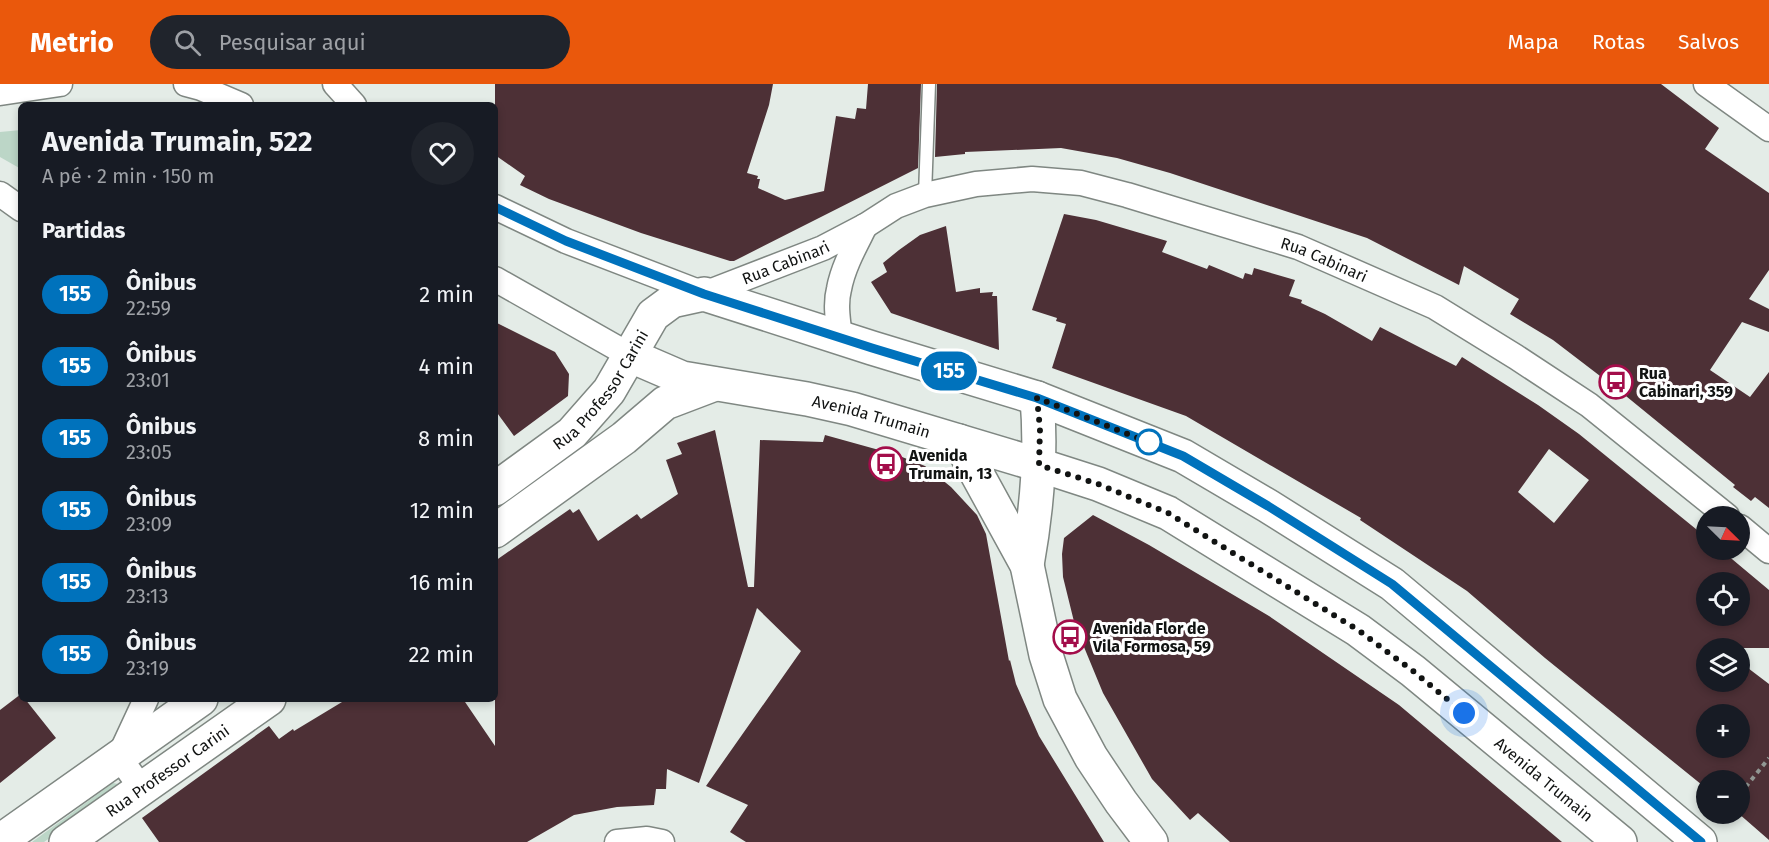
<!DOCTYPE html>
<html lang="pt">
<head>
<meta charset="utf-8">
<style>
	body { margin:0; font-family:"Fira Sans",sans-serif; background:#20242c; color:#f1f3f6; height:100vh; display:flex; flex-direction:column; font-size:22px; white-space:nowrap }
	* { box-sizing:border-box; margin:0 }
	p { font-size:20px; color:#9ea1a6 }
	.icon { flex:none; width:33px; height:33px; fill:none; stroke:currentColor; stroke-width:2; stroke-linecap:round; stroke-linejoin:round }
	.map { position:relative; flex:1; overflow:hidden }
	.details { position:absolute; left:18px; top:18px; width:480px; height:600px; display:flex; flex-direction:column; background:#171b24; border-radius:9px; box-shadow:0 3px 9px #0003 }
	.details>* { flex:none }
	.badge { padding:0 12px; border-radius:20px; font-size:21px; line-height:39px }
	.needle { width:39px; rotate:114deg }
	.fabs { position:absolute; left:1696px; top:422px; display:grid; gap:12px }
	.fabs a { display:grid; place-items:center; width:54px; height:54px; border-radius:50%; background:#171b24; box-shadow:0 3px 9px #0003; font-size:30px }
	.you { position:absolute; width:30px; height:30px; margin:-15px; border:4px solid #fff; border-radius:50%; background:#1a73e8; box-shadow:0 0 0 9px #1a73e833 }
	.map>.badge { position:absolute; translate:-50% -50%; box-shadow:0 0 0 3px #fff }
	h2 { padding:0 24px; font-size:22px; line-height:54px }
	.round { display:grid; place-items:center; flex:none; width:63px; height:63px; border-radius:32px; background:#20242c }
	.headline { display:flex; align-items:center; justify-content:space-between; height:102px; padding:0 24px }
	h1 { font-size:28px; font-weight:700; line-height:45px }
	ul { padding:0; list-style:none }
	li { display:flex; align-items:center; gap:18px; height:72px; padding:0 24px }
	li div { flex:1 }
	li b { display:block; font-size:22px }
	li em { font-style:normal }
	li .badge { min-width:66px; font-weight:700; text-align:center }
	header { display:flex; align-items:center; gap:36px; box-sizing:border-box; height:84px; padding:0 30px; background:#ea580c; color:#fff }
	header strong { font-size:28px }
	nav { display:flex; gap:33px; margin-inline-start:auto; font-size:21px }
	.search { width:420px; height:54px; background:#20242c; display:flex; align-items:center; gap:15px; box-sizing:border-box; padding:0 21px; border-radius:33px; color:#9ea1a6; font-size:22px }
	.map>svg:first-child { display:block }
	.green { fill:#bcd6c7 }
	.building { fill:#4d3036; fill-rule:evenodd }
	.lines { fill:none; stroke-linecap:round; stroke-linejoin:round }
	.lane-casing { stroke:#7f8782; stroke-width:15 }
	.street-casing { stroke:#7f8782; stroke-width:27 }
	.secondary-casing { stroke:#7f8782; stroke-width:36 }
	.path { stroke:#919793; stroke-width:4; stroke-dasharray:4.5 4.5; stroke-linecap:butt }
	.lane { stroke:#fff; stroke-width:12 }
	.street { stroke:#fff; stroke-width:24 }
	.secondary { stroke:#fff; stroke-width:33 }
	.line-casing { stroke:#fff; stroke-width:14 }
	.line { stroke:#0072bc; stroke-width:9 }
	.walk { stroke:#111312; stroke-width:6; stroke-dasharray:0 10.8 }
	.stop-dot { fill:#fff; stroke:#0072bc; stroke-width:3 }
	.labels { text-anchor:middle; dominant-baseline:central; stroke-width:6; stroke-linejoin:round; paint-order:stroke }
	.street-label { font-size:16px; fill:#111312; stroke:#fff }
	.poi-label { font-size:16px; font-weight:bold; fill:#111312; stroke:#fff; text-anchor:start }
</style>
</head>
<body>
<header>
<strong>Metrio</strong>
<div class="search"><svg class="icon" aria-label="search" viewBox="0 0 24 24"><circle cx="10" cy="10" r="6"/><path d="M15 15l6 6"/></svg>Pesquisar aqui</div>
<nav><a>Mapa</a><a>Rotas</a><a>Salvos</a></nav>
</header>
<div class="map">
<svg width="1769" height="758" viewBox="0 0 1769 758">
	<rect width="100%" height="100%" fill="#e4ece7"/>
	<path class="green" d="M 21,46 L 21,85 L 0,73 L 0,48 Z
		M 113,699 L 118,700 L 119,705 L 44,758 L 32,758 Z"/>
	<path class="building" d="M 495,0 L 773,0 L 769,21 L 747,89 L 758,92 L 757,95 L 760,95 L 758,104 L 785,116 L 824,107 L 836,32 L 855,35 L 857,24 L 866,25 L 868,0 L 921,0 L 918,84 L 734,177 L 730,177 L 641,149 L 549,115 L 520,101 L 525,92 L 495,71 Z
		M 937,0 L 1661,0 L 1719,44 L 1705,65 L 1769,109 L 1769,186 L 1749,215 L 1769,225 L 1769,248 L 1742,238 L 1710,286 L 1750,313 L 1769,288 L 1769,424 L 1755,413 L 1751,417 L 1733,403 L 1735,401 L 1621,308 L 1553,256 L 1510,230 L 1519,215 L 1464,182 L 1459,201 L 1367,154 L 1170,89 L 1117,74 L 1061,64 L 965,68 L 965,70 L 935,73 Z
		M 1064,130 L 1096,136 L 1167,157 L 1162,168 L 1207,185 L 1209,181 L 1243,195 L 1245,189 L 1252,191 L 1254,184 L 1295,196 L 1289,212 L 1302,216 L 1301,219 L 1325,230 L 1372,257 L 1380,243 L 1456,282 L 1462,273 L 1538,321 L 1579,350 L 1707,454 L 1707,465 L 1720,465 L 1769,506 L 1769,564 L 1707,564 L 1707,597 L 1740,597 L 1740,578 L 1769,600 L 1769,756 L 1738,729 L 1740,729 L 1740,696 L 1707,696 L 1707,705 L 1545,574 L 1467,507 L 1360,436 L 1361,434 L 1186,332 L 1052,284 L 1066,240 L 1056,237 L 1057,234 L 1032,226 ZM 1549,365 L 1589,396 L 1554,439 L 1518,408 ZM 1707,498 L 1740,498 L 1740,531 L 1707,531 ZM 1707,630 L 1740,630 L 1740,663 L 1707,663 Z
		M 946,142 L 956,208 L 980,204 L 980,209 L 993,208 L 992,212 L 997,212 L 999,266 L 891,229 L 871,198 L 887,188 L 883,179 L 899,166 L 920,151 Z
		M 495,238 L 555,268 L 569,290 L 568,312 L 514,352 L 495,326 Z
		M 715,346 L 748,503 L 754,503 L 760,356 L 823,358 L 825,351 L 897,371 L 925,382 L 951,403 L 977,431 L 986,450 L 1009,577 L 1010,576 L 1016,600 L 1039,652 L 1104,758 L 746,758 L 730,748 L 748,721 L 706,702 L 801,567 L 757,524 L 699,699 L 667,685 L 666,705 L 656,705 L 654,721 L 617,723 L 574,731 L 527,758 L 159,758 L 142,734 L 269,642 L 279,655 L 293,645 L 294,647 L 347,615 L 463,615 L 495,662 L 495,477 L 570,425 L 573,429 L 579,425 L 598,457 L 637,430 L 641,435 L 678,410 L 666,376 L 682,370 L 677,359 Z
		M 1093,431 L 1149,461 L 1269,532 L 1399,621 L 1562,758 L 1230,758 L 1198,729 L 1190,736 L 1152,695 L 1103,609 L 1084,563 L 1081,566 L 1063,493 L 1062,470 L 1064,454 Z
		M 21,610 L 21,615 L 25,615 L 56,654 L 0,699 L 0,626 Z"/>
	<g class="lines">
		<defs>
			<path id="lane" d="M 925,111 L 929,0"/>
			<g id="street">
				<path d="M 186,0 L 201,4 L 241,21"/>
				<path d="M 335,0 L 354,21"/>
				<path d="M 1706,0 L 1769,45"/>
				<path d="M 0,9 L 60,0"/>
				<path d="M 0,110 L 21,125"/>
				<path id="s1" d="M 495,123 L 566,157 L 704,210 L 823,164 L 865,142 L 896,122 L 925,111 L 976,100 L 1032,95 L 1081,99 L 1127,111 L 1298,163 L 1435,223 L 1516,273 L 1589,321 L 1727,432"/>
				<path d="M 495,195 L 631,272"/>
				<path d="M 840,253 C 838,237 835,220 839,205 C 843,183 855,162 865,142"/>
				<path d="M 1740,443 L 1769,467"/>
				<path d="M 142,705 L 119,673 L 146,615"/>
				<path d="M 617,758 L 647,755 L 662,758"/>
			</g>
			<g id="secondary">
				<path id="s2" d="M 631,272 L 682,294 L 807,315 L 852,325 L 1039,381 L 1098,400 L 1168,429 L 1358,546 L 1413,587 L 1620,758"/>
				<path d="M 959,357 L 1027,481 L 1046,571 L 1060,615 L 1091,673 L 1121,718 L 1151,758"/>
				<path id="s3" d="M 495,405 L 572,349 L 609,307 L 653,231 L 672,217 L 704,210 L 872,264 L 1037,314 L 1183,372 L 1268,422 L 1392,500 L 1700,758"/>
				<path d="M 495,447 L 624,354 L 665,319 L 715,300"/>
				<path d="M 1027,481 C 1037,425 1042,371 1037,314"/>
				<path d="M 0,757 L 201,615"/>
				<path id="s4" d="M 66,758 L 269,615"/>
			</g>
		</defs>
		<use href="#lane" class="lane-casing"/>
		<use href="#street" class="street-casing"/>
		<use href="#secondary" class="secondary-casing"/>
		<path class="path" d="M 1740,710 L 1769,674"/>
		<use href="#lane" class="lane"/>
		<use href="#street" class="street"/>
		<use href="#secondary" class="secondary"/>
	</g>
	<g class="lines">
		<defs>
			<path id="line" d="M 495,123 L 566,157 L 704,210 L 872,264 L 1037,314 L 1183,372 L 1268,422 L 1392,500 L 1701,758"/>
		</defs>
		<use href="#line" class="line-casing"/>
		<use href="#line" class="line"/>
		<path class="walk" d="M 1149,358 L 1153,360 L 1037,314 L 1040,345 L 1039,381 L 1098,400 L 1168,429 L 1358,546 L 1413,587 L 1464,629"/>
	</g>
	<defs>
		<symbol id="bus-ring" viewBox="-11 -11 22 22"><circle r="9.5" fill="#fff" stroke="#a30d4a" stroke-width="1.5"/><path d="M-5-6H5V4H4V6H2V4H-2V6H-4V4H-5ZM-3.5-4V0h7V-4ZM-3.5 1.2v1.5H-2V1.2ZM2 1.2v1.5H3.5V1.2Z" fill="#a30d4a"/></symbol>
	</defs>
	<g fill-rule="evenodd">
		<use href="#bus-ring" x="1597" y="279" width="38" height="38"/>
		<use href="#bus-ring" x="867" y="361" width="38" height="38"/>
		<use href="#bus-ring" x="1051" y="534" width="38" height="38"/>
	</g>
	<circle class="stop-dot" cx="1149" cy="358" r="12"/>
	<g class="labels">
		<g class="street-label">
			<text stroke="none"><textPath href="#s1" startOffset="882">Rua Cabinari</textPath></text>
			<text stroke="none"><textPath href="#s1" startOffset="314">Rua Cabinari</textPath></text>
			<text stroke="none"><textPath href="#s3" startOffset="147">Rua Professor Carini</textPath></text>
			<text stroke="none"><textPath href="#s2" startOffset="249">Avenida Trumain</textPath></text>
			<text stroke="none"><textPath href="#s4" startOffset="124">Rua Professor Carini</textPath></text>
			<text stroke="none"><textPath href="#s2" startOffset="1023">Avenida Trumain</textPath></text>
		</g>
		<g class="poi-label">
			<text x="1639" y="289">Rua<tspan x="1639" dy="18">Cabinari, 359</tspan></text>
			<text x="909" y="371">Avenida<tspan x="909" dy="18">Trumain, 13</tspan></text>
			<text x="1093" y="544">Avenida Flor de<tspan x="1093" dy="18">Vila Formosa, 59</tspan></text>
		</g>
	</g>
</svg>
<div class="fabs">
<a><svg class="needle" viewBox="-14 -14 28 28"><path d="M0-13l5 13h-10z" fill="#e53935"/><path d="M0 13l5-13h-10z" fill="#9ea1a6"/></svg></a>
<a><svg class="icon" aria-label="locate" viewBox="0 0 24 24"><circle cx="12" cy="12" r="6"/><path d="M12 2v4M12 18v4M2 12h4M18 12h4"/></svg></a>
<a><svg class="icon" aria-label="layers" viewBox="0 0 24 24"><path d="M12 4l9 5-9 5-9-5zM3 14l9 5 9-5"/></svg></a>
<a>+</a>
<a>−</a>
</div>
<div class="you" style="left:1464px;top:629px"></div>
<b class="badge" style="left:949px;top:287px;background:#0072bc;color:#fff">155</b>
<section class="details">
<div class="headline"><div><h1>Avenida Trumain, 522</h1><p>A pé · 2 min · 150 m</p></div><a class="round"><svg class="icon" aria-label="heart" viewBox="0 0 24 24"><path d="M12 20l-8-8c-3-5 5-10 8-4 3-6 11-1 8 4z"/></svg></a></div>
<h2>Partidas</h2>
<ul>
<li><span class="badge" style="background:#0072bc;color:#fff">155</span><div><b>Ônibus</b><p>22:59</p></div><em>2 min</em></li>
<li><span class="badge" style="background:#0072bc;color:#fff">155</span><div><b>Ônibus</b><p>23:01</p></div><em>4 min</em></li>
<li><span class="badge" style="background:#0072bc;color:#fff">155</span><div><b>Ônibus</b><p>23:05</p></div><em>8 min</em></li>
<li><span class="badge" style="background:#0072bc;color:#fff">155</span><div><b>Ônibus</b><p>23:09</p></div><em>12 min</em></li>
<li><span class="badge" style="background:#0072bc;color:#fff">155</span><div><b>Ônibus</b><p>23:13</p></div><em>16 min</em></li>
<li><span class="badge" style="background:#0072bc;color:#fff">155</span><div><b>Ônibus</b><p>23:19</p></div><em>22 min</em></li>
</ul>
</section>
</div>
</body>
</html>
